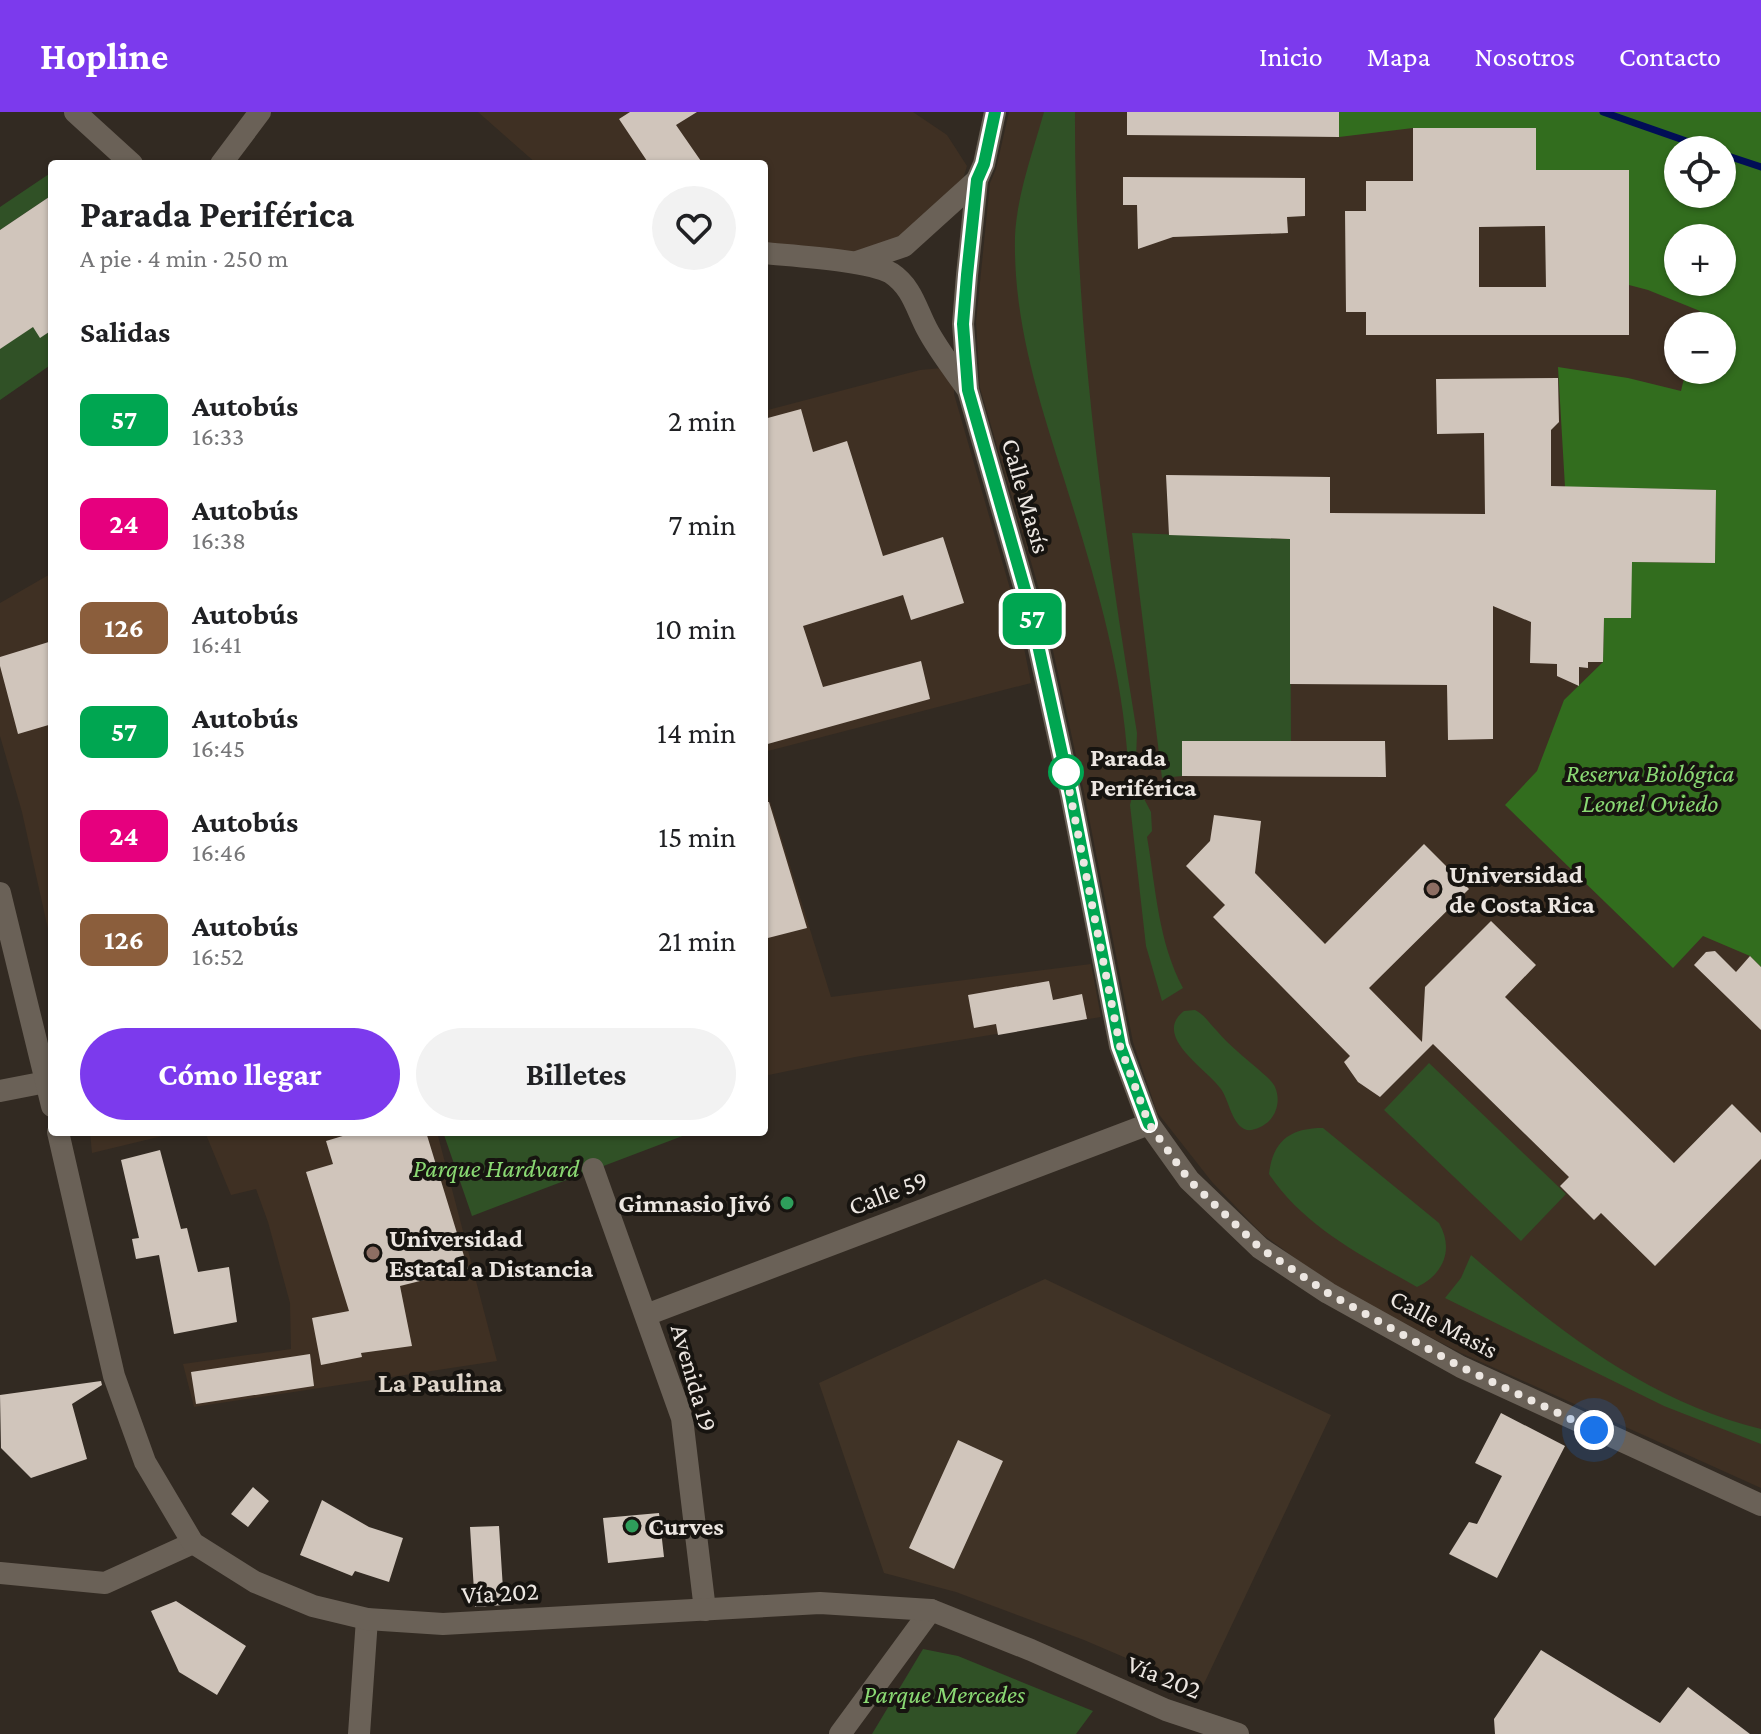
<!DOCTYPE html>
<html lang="es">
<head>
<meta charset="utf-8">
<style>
	body { margin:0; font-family:"Crimson Pro",serif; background:#f2f2f2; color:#202124; height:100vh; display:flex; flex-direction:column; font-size:30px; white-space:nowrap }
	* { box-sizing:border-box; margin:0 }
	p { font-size:26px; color:#757577 }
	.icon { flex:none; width:44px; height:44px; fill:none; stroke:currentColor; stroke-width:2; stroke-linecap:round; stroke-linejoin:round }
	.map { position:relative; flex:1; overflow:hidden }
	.drawer { position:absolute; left:48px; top:48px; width:720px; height:976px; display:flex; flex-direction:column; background:#fff; border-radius:8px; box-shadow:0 2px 6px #0004 }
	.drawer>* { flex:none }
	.badge { padding:0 16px; border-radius:12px; font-size:28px; line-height:52px }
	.tools { position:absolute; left:1664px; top:24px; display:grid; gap:16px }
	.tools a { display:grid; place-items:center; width:72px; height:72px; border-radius:50%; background:#fff; box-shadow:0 2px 6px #0004; font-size:40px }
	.you { position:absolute; width:40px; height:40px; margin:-20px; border:6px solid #fff; border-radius:50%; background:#1a73e8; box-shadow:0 0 0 12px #1a73e833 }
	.map>.badge { position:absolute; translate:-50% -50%; box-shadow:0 0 0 4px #fff }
	h2 { padding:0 32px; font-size:30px; line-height:72px }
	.round { display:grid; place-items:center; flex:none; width:84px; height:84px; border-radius:42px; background:#f2f2f2 }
	.head { display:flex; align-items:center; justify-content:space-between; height:136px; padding:0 32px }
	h1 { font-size:38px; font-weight:700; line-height:60px }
	.action { display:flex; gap:16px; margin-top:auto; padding:16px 32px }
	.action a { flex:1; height:92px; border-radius:48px; background:#7c3aed; color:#fff; font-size:32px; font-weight:700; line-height:92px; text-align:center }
	.action a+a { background:#f2f2f2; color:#202124 }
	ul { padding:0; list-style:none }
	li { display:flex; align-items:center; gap:24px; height:104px; padding:0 32px }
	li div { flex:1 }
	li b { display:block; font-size:30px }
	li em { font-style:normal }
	li .badge { min-width:88px; font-weight:700; text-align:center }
	header { display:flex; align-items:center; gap:48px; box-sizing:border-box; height:112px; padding:0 40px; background:#7c3aed; color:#fff }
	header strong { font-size:38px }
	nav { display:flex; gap:44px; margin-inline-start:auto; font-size:28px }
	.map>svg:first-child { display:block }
	.built { fill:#403326 }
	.education { fill:#3f3023; fill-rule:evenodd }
	.green { fill:#305126 }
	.forest { fill:#326d1e; fill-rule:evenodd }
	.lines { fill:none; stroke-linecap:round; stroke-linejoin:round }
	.stream { stroke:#010e56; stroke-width:7 }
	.building { fill:#d0c5bb; fill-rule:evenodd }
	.minor { stroke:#6a6157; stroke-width:22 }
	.tertiary { stroke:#6a6157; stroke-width:22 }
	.secondary { stroke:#6a6157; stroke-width:22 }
	.line-casing { stroke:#fff; stroke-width:18 }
	.line { stroke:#00a651; stroke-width:12 }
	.walk { stroke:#ece6e1; stroke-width:8; stroke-dasharray:0 14.4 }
	.stop-dot { fill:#fff; stroke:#00a651; stroke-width:4 }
	.education-dot { fill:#8d6e63; stroke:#171410; stroke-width:3 }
	.leisure-dot { fill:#2e9e5b; stroke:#171410; stroke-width:3 }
	.labels { text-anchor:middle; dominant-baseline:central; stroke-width:8; stroke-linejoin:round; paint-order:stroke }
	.street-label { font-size:26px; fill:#ece6e1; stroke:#171410 }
	.stop-label { font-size:26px; font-weight:bold; fill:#ece6e1; stroke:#171410; text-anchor:start }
	.park-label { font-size:26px; font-style:italic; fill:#8ad973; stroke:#171410 }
	.poi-label { font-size:26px; font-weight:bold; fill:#ece6e1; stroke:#171410; text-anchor:start }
	.neighbourhood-label { font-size:28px; font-weight:bold; fill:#ded4c9; stroke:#171410 }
</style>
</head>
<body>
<header>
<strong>Hopline</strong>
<nav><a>Inicio</a><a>Mapa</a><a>Nosotros</a><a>Contacto</a></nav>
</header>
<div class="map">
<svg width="1761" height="1622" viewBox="0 0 1761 1622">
	<rect width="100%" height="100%" fill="#322a22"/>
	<path class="built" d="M 1045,1167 L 1331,1303 L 1201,1578 L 1084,1528 L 956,1480 L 884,1461 L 819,1271 Z"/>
	<path class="education" d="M 478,0 L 913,0 L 947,23 L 967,54 L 962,70 L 899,126 L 855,141 L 764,141 L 764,52 L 537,52 Z
		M 1009,0 L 1761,0 L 1761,1376 L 1461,1241 L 1333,1174 L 1262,1122 L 1212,1070 L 1157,1000 L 1133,930 L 1084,680 L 1041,484 L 980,276 L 976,210 L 990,71 L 996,57 ZM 1678,38 L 1722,38 L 1722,82 L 1678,82 ZM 1678,126 L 1722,126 L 1722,170 L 1678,170 ZM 1678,214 L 1722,214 L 1722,258 L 1678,258 Z
		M 942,256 L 954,273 L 954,282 L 1017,501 L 1031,571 L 764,640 L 764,299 L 920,258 Z
		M 52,461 L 52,835 L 22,700 L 0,624 L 0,491 Z
		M 764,670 L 831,885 L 1091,852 L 1101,905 L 855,945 L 764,964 Z
		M 90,1020 L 179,1020 L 92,1041 Z
		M 205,1020 L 437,1020 L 497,1249 L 194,1295 L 183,1252 L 291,1237 L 290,1191 L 268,1110 L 256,1077 L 231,1083 Z"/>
	<path class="green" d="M 1044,0 L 1075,0 C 1074,209 1103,415 1137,621 L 1136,648 L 1132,654 L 1128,651 C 1122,554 1093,459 1064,367 C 1039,288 1013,209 1015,124 C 1017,82 1033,40 1044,0 Z
		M 52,60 L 52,83 L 0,118 L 0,95 Z
		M 19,175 L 41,225 L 52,218 L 52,252 L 0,288 L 0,237 Z
		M 1132,421 L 1290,427 L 1291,629 L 1182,629 L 1182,664 L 1162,666 Z
		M 1137,681 L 1142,683 L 1151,700 L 1152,719 L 1147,725 C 1156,777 1158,829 1183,876 L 1162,889 L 1146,834 L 1130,693 L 1132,685 Z
		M 1195,898 C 1205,903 1209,911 1217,919 C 1229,933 1244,945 1258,957 C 1264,963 1272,968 1275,975 C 1280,986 1278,1000 1269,1009 C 1264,1014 1254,1019 1247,1018 C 1232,1014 1229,988 1221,977 C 1208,958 1151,924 1184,899 Z
		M 1429,951 L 1566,1082 L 1521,1129 L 1384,998 Z
		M 1323,1016 L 1439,1111 C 1454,1137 1444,1162 1417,1175 C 1364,1145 1303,1114 1269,1062 C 1273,1028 1291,1016 1323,1016 Z
		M 443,1020 L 693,1020 L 472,1104 Z
		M 1471,1143 C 1557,1218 1648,1289 1761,1317 L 1761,1332 L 1664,1294 L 1445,1186 L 1461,1166 Z
		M 923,1537 L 958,1544 L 1093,1599 L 1076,1622 L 872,1622 Z"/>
	<path class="forest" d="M 1339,0 L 1761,0 L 1761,855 L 1750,844 L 1703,824 L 1673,856 L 1505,693 L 1537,659 L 1564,588 L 1603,550 L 1604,506 L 1632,450 L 1715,451 L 1716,378 L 1565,375 L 1558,255 L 1628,266 L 1681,279 L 1686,258 L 1722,258 L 1722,214 L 1697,214 L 1700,199 L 1648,178 L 1629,173 L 1628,58 L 1536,58 L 1536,16 L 1413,16 L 1339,25 ZM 1678,38 L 1722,38 L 1722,82 L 1678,82 ZM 1678,126 L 1722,126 L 1722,170 L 1678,170 Z"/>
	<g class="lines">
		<path class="stream" d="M 1603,0 L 1712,38
			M 1722,42 L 1761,55"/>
	</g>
	<path class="building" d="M 630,0 L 697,0 L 676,13 L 703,52 L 649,52 L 619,7 Z
		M 1127,0 L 1339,0 L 1339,25 L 1127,23 Z
		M 1413,16 L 1536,16 L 1536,58 L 1629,58 L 1629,223 L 1366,223 L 1366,200 L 1346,200 L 1345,99 L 1366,99 L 1366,69 L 1413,69 ZM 1545,114 L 1546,175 L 1479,175 L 1479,115 Z
		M 1123,65 L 1305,66 L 1305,104 L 1287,105 L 1288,121 L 1173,125 L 1138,137 L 1137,93 L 1123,93 Z
		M 52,83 L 52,218 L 40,226 L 33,215 L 0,237 L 0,118 Z
		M 1558,266 L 1559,310 L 1551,318 L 1551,374 L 1716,378 L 1715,451 L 1632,450 L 1631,506 L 1604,506 L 1603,550 L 1588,550 L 1588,556 L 1579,555 L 1579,574 L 1557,564 L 1557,552 L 1530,551 L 1531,510 L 1493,494 L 1493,627 L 1448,628 L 1447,573 L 1290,572 L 1290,427 L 1169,423 L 1166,363 L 1330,365 L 1330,401 L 1485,402 L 1484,321 L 1437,322 L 1436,267 Z
		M 801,297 L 813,340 L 847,329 L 883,444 L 943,425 L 964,491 L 911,508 L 903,483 L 803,514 L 823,575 L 921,549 L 930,587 L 764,633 L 764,307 Z
		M 52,529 L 52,612 L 18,622 L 0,554 L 0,545 Z
		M 1182,629 L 1385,629 L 1386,665 L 1182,664 Z
		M 764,690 L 769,690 L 807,816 L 764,827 Z
		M 1214,703 L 1261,709 L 1255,761 L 1325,832 L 1424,732 L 1469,777 L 1369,876 L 1422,930 L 1425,875 L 1491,809 L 1536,853 L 1505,885 L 1674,1051 L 1732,992 L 1761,1021 L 1761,1047 L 1655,1154 L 1601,1101 L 1594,1108 L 1560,1074 L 1569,1065 L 1433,932 L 1380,985 L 1358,970 L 1344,950 L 1350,944 L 1213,805 L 1225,793 L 1186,754 L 1210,729 Z
		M 1715,839 L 1736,860 L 1750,844 L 1761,855 L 1761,918 L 1694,853 L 1706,840 Z
		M 1049,869 L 1053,888 L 1082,882 L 1087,907 L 998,923 L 996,912 L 974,916 L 968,883 Z
		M 356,1020 L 426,1020 L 468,1157 L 400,1174 L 412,1234 L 361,1241 L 362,1245 L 321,1253 L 312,1206 L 349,1199 L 306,1060 L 333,1052 L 326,1029 Z
		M 160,1038 L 181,1117 L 187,1116 L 198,1160 L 229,1155 L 237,1210 L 174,1222 L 159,1143 L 136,1147 L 132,1127 L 139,1126 L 121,1048 Z
		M 310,1242 L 314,1274 L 196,1292 L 191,1260 Z
		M 101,1269 L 102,1273 L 72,1292 L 87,1347 L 31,1366 L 1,1336 L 0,1283 Z
		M 1501,1301 L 1565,1334 L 1497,1466 L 1449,1442 L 1469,1410 L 1477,1412 L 1502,1364 L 1475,1351 Z
		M 958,1328 L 1003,1349 L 954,1457 L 909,1436 Z
		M 253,1375 L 269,1389 L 248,1415 L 231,1402 Z
		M 322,1388 L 369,1415 L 403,1426 L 389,1470 L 355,1459 L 352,1464 L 300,1443 Z
		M 659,1401 L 664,1445 L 608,1451 L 603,1406 Z
		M 499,1414 L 504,1493 L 475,1495 L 470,1415 Z
		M 176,1489 L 246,1534 L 217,1583 L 179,1560 L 151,1499 Z
		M 1541,1538 L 1660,1611 L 1688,1575 L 1750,1622 L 1495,1622 L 1494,1607 Z"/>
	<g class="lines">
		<path class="minor" d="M 75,0 L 132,52
			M 221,52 L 260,0
			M 764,141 C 793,144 868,148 891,161 C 912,175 916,196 927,217 C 938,238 954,258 968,278
			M 854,151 L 904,134 L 977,68
			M 0,979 L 46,970
			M 593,1057 L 682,1306 L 705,1498
			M 646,1203 L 1149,1012
			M 0,1461 L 105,1471 L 193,1431
			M 359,1622 L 367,1507
			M 840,1622 L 931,1498"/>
		<path class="tertiary" d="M 995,0 L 984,52 L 977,68 L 967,163 L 963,212 L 968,278 L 1029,492 L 1071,683 L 1120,934 L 1149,1012 L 1189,1068 L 1260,1136 L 1328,1181 L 1461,1255 L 1761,1393"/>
		<path class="secondary" d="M 0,781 L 52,994
			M 58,1020 L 114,1264 L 145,1350 L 193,1431 L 255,1470 L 313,1494 L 367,1507 L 443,1512 L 820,1491 L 931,1498 L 1031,1538 L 1166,1598 L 1238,1622"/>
	</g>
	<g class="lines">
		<defs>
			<path id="line" d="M 995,0 L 984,52 L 977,68 L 967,163 L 963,212 L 968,278 L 1029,492 L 1071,683 L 1120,934 L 1149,1012"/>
		</defs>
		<use href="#line" class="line-casing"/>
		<use href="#line" class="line"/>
		<path class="walk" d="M 1066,660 L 1065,656 L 1120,934 L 1149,1012 L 1189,1068 L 1260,1136 L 1328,1181 L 1461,1255 L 1594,1318"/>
	</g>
	<circle class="stop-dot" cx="1066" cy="660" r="16"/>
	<g class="education-dot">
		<circle cx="1433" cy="777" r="8"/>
		<circle cx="373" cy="1141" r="8"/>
	</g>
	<g class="leisure-dot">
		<circle cx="787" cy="1091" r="8"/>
		<circle cx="632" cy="1414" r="8"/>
	</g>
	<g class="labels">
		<g class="street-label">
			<text transform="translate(1026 384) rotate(74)">Calle Masís</text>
			<text transform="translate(888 1081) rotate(-21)">Calle 59</text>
			<text transform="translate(1444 1212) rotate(28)">Calle Masis</text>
			<text transform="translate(694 1266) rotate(74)">Avenida 19</text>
			<text transform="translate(500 1481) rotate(-3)">Vía 202</text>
			<text transform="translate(1164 1565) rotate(22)">Vía 202</text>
		</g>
		<g class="stop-label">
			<text x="1090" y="645">Parada<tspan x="1090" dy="30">Periférica</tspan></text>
		</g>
		<g class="park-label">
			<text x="1650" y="661">Reserva Biológica<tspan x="1650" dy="30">Leonel Oviedo</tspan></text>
			<text x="496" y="1056">Parque Hardvard</text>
			<text x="944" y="1582">Parque Mercedes</text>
		</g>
		<g class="poi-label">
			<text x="1449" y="762">Universidad<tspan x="1449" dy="30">de Costa Rica</tspan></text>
			<text x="771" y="1091" text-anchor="end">Gimnasio Jivó</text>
			<text x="389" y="1126">Universidad<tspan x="389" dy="30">Estatal a Distancia</tspan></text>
			<text x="648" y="1414">Curves</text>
		</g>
		<g class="neighbourhood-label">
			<text x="440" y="1270">La Paulina</text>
		</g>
	</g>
</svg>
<div class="tools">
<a><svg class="icon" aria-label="locate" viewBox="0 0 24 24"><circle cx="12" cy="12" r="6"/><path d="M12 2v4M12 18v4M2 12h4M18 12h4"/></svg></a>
<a>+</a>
<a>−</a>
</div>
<div class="you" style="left:1594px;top:1318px"></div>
<b class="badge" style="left:1032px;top:507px;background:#00a651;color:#fff">57</b>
<section class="drawer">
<div class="head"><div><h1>Parada Periférica</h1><p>A pie · 4 min · 250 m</p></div><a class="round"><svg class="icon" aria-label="heart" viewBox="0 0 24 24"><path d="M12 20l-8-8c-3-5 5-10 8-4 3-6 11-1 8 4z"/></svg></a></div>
<h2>Salidas</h2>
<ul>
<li><span class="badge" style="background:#00a651;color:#fff">57</span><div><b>Autobús</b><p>16:33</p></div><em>2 min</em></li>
<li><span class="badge" style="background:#e6007e;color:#fff">24</span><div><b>Autobús</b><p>16:38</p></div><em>7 min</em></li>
<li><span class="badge" style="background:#8b5e3c;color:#fff">126</span><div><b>Autobús</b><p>16:41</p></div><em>10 min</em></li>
<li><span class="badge" style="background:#00a651;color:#fff">57</span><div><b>Autobús</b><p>16:45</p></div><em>14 min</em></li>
<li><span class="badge" style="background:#e6007e;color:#fff">24</span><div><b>Autobús</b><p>16:46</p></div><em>15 min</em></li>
<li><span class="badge" style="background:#8b5e3c;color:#fff">126</span><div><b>Autobús</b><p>16:52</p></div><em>21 min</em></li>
</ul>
<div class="action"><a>Cómo llegar</a><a>Billetes</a></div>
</section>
</div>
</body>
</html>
